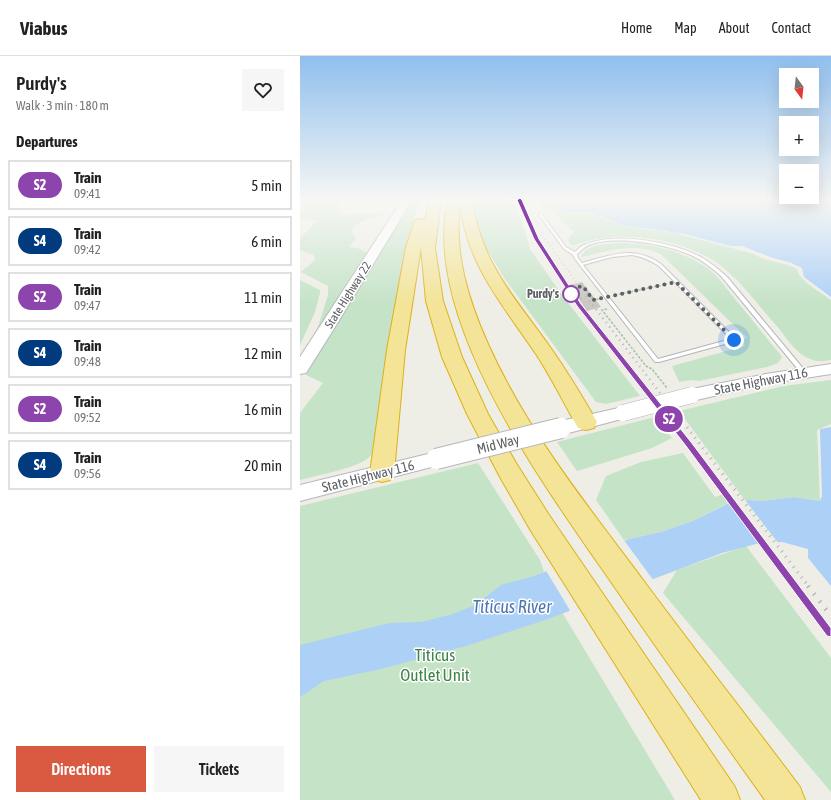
<!DOCTYPE html>
<html lang="en">
<head>
<meta charset="utf-8">
<style>
	body { margin:0; font-family:"Asap Condensed",sans-serif; background:#f6f6f6; color:#222; height:100vh; display:flex; flex-direction:column; font-size:15px; white-space:nowrap }
	* { box-sizing:border-box; margin:0 }
	p { font-size:13px; color:#767676 }
	.icon { flex:none; width:22px; height:22px; fill:none; stroke:currentColor; stroke-width:2; stroke-linecap:round; stroke-linejoin:round }
	.map { position:relative; flex:1; overflow:hidden }
	.side { display:flex; flex-direction:column; background:#fff; width:300px }
	.side>* { flex:none }
	.badge { padding:0 8px; border-radius:13px; font-size:14px; line-height:26px }
	.needle { width:26px; rotate:165deg }
	.tools { position:absolute; left:479px; top:12px; display:grid; gap:8px }
	.tools a { display:grid; place-items:center; width:40px; height:40px; border-radius:0px; background:#fff; box-shadow:0 4px 16px #0002; font-size:20px }
	.you { position:absolute; width:20px; height:20px; margin:-10px; border:3px solid #fff; border-radius:50%; background:#1a73e8; box-shadow:0 0 0 6px #1a73e833 }
	.map>.badge { position:absolute; translate:-50% -50%; box-shadow:0 0 0 2px #fff }
	h2 { padding:0 16px; font-size:15px; line-height:36px }
	.round { display:grid; place-items:center; flex:none; width:42px; height:42px; border-radius:0px; background:#f6f6f6 }
	.overview { display:flex; align-items:center; justify-content:space-between; height:68px; padding:0 16px }
	h1 { font-size:19px; font-weight:600; line-height:30px }
	.primary-button { display:flex; gap:8px; margin-top:auto; padding:8px 16px }
	.primary-button a { flex:1; height:46px; border-radius:0px; background:#d95a41; color:#fff; font-size:16px; font-weight:600; line-height:46px; text-align:center }
	.primary-button a+a { background:#f6f6f6; color:#222 }
	ul { padding:0; list-style:none }
	li { display:flex; align-items:center; gap:12px; height:50px; margin:0 8px 6px; padding:0 8px; border:2px solid #e0e0e0; border-radius:0px }
	li div { flex:1 }
	li b { display:block; font-size:15px }
	li em { font-style:normal }
	li .badge { min-width:44px; font-weight:700; text-align:center }
	header { display:flex; align-items:center; gap:24px; box-sizing:border-box; height:56px; padding:0 20px; background:#fff; border-bottom:1px solid #e0e0e0 }
	header strong { font-size:19px }
	nav { display:flex; gap:22px; margin-inline-start:auto; font-size:14px }
	main { display:flex; flex:1; min-height:0 }
	.map>svg:first-child { display:block }
	.green { fill:#c5e3c7 }
	.water { fill:#add0f7 }
	.pier { fill:#eeede6 }
	.building { fill:#cac8c2 }
	.lines { fill:none; stroke-linecap:round; stroke-linejoin:round }
	.service-casing { stroke:#b3b5b9; stroke-width:2 }
	.secondary-casing { stroke:#b4b7bb; stroke-width:2 }
	.motorway-casing { stroke:#deb116; stroke-width:2 }
	.path { stroke:#9ec4ac; stroke-width:1.5; stroke-dasharray:2.5 1.5; stroke-linecap:butt }
	.service { fill:#fff; fill-rule:evenodd }
	.secondary { fill:#fff; fill-rule:evenodd }
	.motorway { fill:#f3e498; fill-rule:evenodd }
	.rail-far3 { stroke:#b5b6b6; stroke-width:2; stroke-dasharray:0.5 3.5; stroke-linecap:butt }
	.rail-far2 { stroke:#b5b6b6; stroke-width:2.5; stroke-dasharray:1 4.5; stroke-linecap:butt }
	.rail-far1 { stroke:#b5b6b6; stroke-width:3.5; stroke-dasharray:1 5.5; stroke-linecap:butt }
	.rail { stroke:#b5b6b6; stroke-width:4.5; stroke-dasharray:1.5 8; stroke-linecap:butt }
	.secondary-bridge-far1-casing { stroke:#b4b7bb; stroke-width:17; stroke-linecap:butt }
	.secondary-bridge-casing { stroke:#b4b7bb; stroke-width:22; stroke-linecap:butt }
	.path-bridge { stroke:#9ec4ac; stroke-width:1.5; stroke-dasharray:2.5 1.5; stroke-linecap:butt }
	.secondary-bridge-far1 { stroke:#fff; stroke-width:16 }
	.secondary-bridge { stroke:#fff; stroke-width:20 }
	.line { fill:#8e44ad; stroke:#fff }
	.walk { stroke:#5d6064; stroke-width:4; stroke-dasharray:0 7.2 }
	.stop-dot { fill:#fff; stroke:#8e44ad; stroke-width:2 }
	.labels { text-anchor:middle; dominant-baseline:central; stroke-width:3; stroke-linejoin:round; paint-order:stroke }
	.far-stop-label { font-size:12px; font-weight:bold; fill:#5d6064; stroke:#fff; text-anchor:end }
	.far-street-label { font-size:12px; fill:#5d6064; stroke:#fff }
	.street-label { font-size:14px; fill:#5d6064; stroke:#fff }
	.near-park-label { font-size:17px; fill:#3e8347; stroke:#fff }
	.near-water-label { font-size:18px; font-style:italic; fill:#4e76b0; stroke:#fff }
</style>
</head>
<body>
<header>
<strong>Viabus</strong>
<nav><a>Home</a><a>Map</a><a>About</a><a>Contact</a></nav>
</header>
<main>
<section class="side">
<div class="overview"><div><h1>Purdy's</h1><p>Walk · 3 min · 180 m</p></div><a class="round"><svg class="icon" aria-label="heart" viewBox="0 0 24 24"><path d="M12 20l-8-8c-3-5 5-10 8-4 3-6 11-1 8 4z"/></svg></a></div>
<h2>Departures</h2>
<ul>
<li><span class="badge" style="background:#8e44ad;color:#fff">S2</span><div><b>Train</b><p>09:41</p></div><em>5 min</em></li>
<li><span class="badge" style="background:#003b80;color:#fff">S4</span><div><b>Train</b><p>09:42</p></div><em>6 min</em></li>
<li><span class="badge" style="background:#8e44ad;color:#fff">S2</span><div><b>Train</b><p>09:47</p></div><em>11 min</em></li>
<li><span class="badge" style="background:#003b80;color:#fff">S4</span><div><b>Train</b><p>09:48</p></div><em>12 min</em></li>
<li><span class="badge" style="background:#8e44ad;color:#fff">S2</span><div><b>Train</b><p>09:52</p></div><em>16 min</em></li>
<li><span class="badge" style="background:#003b80;color:#fff">S4</span><div><b>Train</b><p>09:56</p></div><em>20 min</em></li>
</ul>
<div class="primary-button"><a>Directions</a><a>Tickets</a></div>
</section>
<div class="map">
<svg width="531" height="744" viewBox="0 0 531 744">
	<rect width="100%" height="100%" fill="#eeede6"/>
	<path class="green" d="M 0,144 L 45,144 C 39,147 40,153 41,159 L 83,157 L 84,158 C 74,162 55,165 51,175 L 56,182 L 49,191 L 61,193 L 67,197 L 13,287 L 28,239 L 28,230 L 1,216 L 15,204 L 14,199 L 0,194 L 0,183 L 17,164 L 0,162 Z
		M 113,144 L 119,144 C 99,211 92,280 79,349 C 77,362 76,389 71,399 C 64,411 14,420 0,424 L 0,357 L 23,327 L 6,319 L 44,253 L 109,152 Z
		M 175,144 L 213,144 L 224,172 L 230,193 L 262,239 L 340,340 L 306,348 L 296,346 L 205,223 L 183,187 L 178,172 L 175,154 Z
		M 238,144 L 258,144 L 259,153 L 264,157 L 287,157 L 319,168 L 342,173 L 375,177 L 454,198 C 466,206 482,206 496,212 L 500,220 L 508,228 L 531,244 L 531,304 C 525,305 519,306 513,304 C 497,300 486,281 476,269 C 459,250 444,229 425,213 C 395,187 339,176 301,182 C 291,183 281,187 272,190 L 268,185 L 269,181 L 275,176 L 263,166 L 253,154 L 244,154 Z
		M 322,187 C 353,188 386,195 411,215 C 420,223 427,233 435,243 C 450,261 464,279 479,297 L 482,301 L 478,307 L 467,311 L 399,325 L 391,324 L 379,326 L 372,310 L 445,290 L 441,284 L 447,282 L 362,199 C 336,185 308,195 281,201 C 287,187 309,188 322,187 Z
		M 0,224 L 20,234 L 20,237 L 15,256 L 0,289 Z
		M 531,324 L 531,368 L 517,374 L 520,445 L 494,441 L 462,445 L 445,444 L 379,355 L 484,330 Z
		M 355,361 L 372,382 L 352,392 L 277,415 L 257,386 Z
		M 383,397 L 415,441 L 424,438 L 430,446 L 393,465 L 361,476 L 324,484 L 296,444 L 306,420 L 341,406 Z
		M 178,407 L 240,504 L 244,516 L 239,518 L 375,744 L 0,744 L 0,450 Z
		M 446,490 L 531,602 L 531,736 L 363,537 L 377,514 Z"/>
	<path class="water" d="M 260,144 L 531,144 L 531,241 L 504,221 L 502,212 L 489,206 L 473,202 L 442,190 L 430,190 L 385,178 L 323,169 L 289,156 L 266,156 L 260,153 Z
		M 531,371 L 531,530 L 508,502 L 508,493 L 482,486 L 456,488 L 422,497 L 248,563 L 166,590 L 81,613 L 24,625 L 0,641 L 0,589 L 90,567 L 122,566 L 153,558 L 175,549 L 201,529 L 234,520 L 329,483 L 361,476 L 393,465 L 427,448 L 448,444 L 462,445 L 494,441 L 520,445 L 522,440 L 520,373 Z"/>
	<path class="pier" d="M 444,443 L 445,444 L 479,488 L 461,490 L 429,445 Z
		M 323,483 L 354,525 L 271,556 L 245,513 Z"/>
	<path class="building" d="M 282,226 L 301,251 L 287,255 L 269,229 Z"/>
	<g class="lines">
		<defs>
			<path id="service" d="M 239,157 L 241,157 L 266,191 L 275,196 C 278,193 281,190 284,189 C 315,175 373,186 401,201 C 411,207 420,214 428,222 L 506,316 L 505,317 L 501,317 L 421,220 C 412,212 403,205 393,200 C 367,188 313,178 287,190 C 283,192 280,196 277,198 L 278,202 L 282,207 C 311,199 334,189 361,208 L 437,284 L 436,285 L 359,306 L 355,306 L 275,203 L 273,199 L 264,193 L 239,159 ZM 332,199 C 343,201 350,204 359,210 L 431,283 L 358,303 L 283,209 L 312,201 Z"/>
			<path id="secondary" d="M 102,144 L 112,144 L 35,271 L 6,317 L 0,318 L 0,301 Z
				M 531,308 L 531,318 L 466,328 L 392,345 L 386,343 L 384,339 L 386,335 L 392,333 L 466,318 Z
				M 323,351 L 329,353 L 332,357 L 329,361 L 261,379 L 255,377 L 252,372 L 255,367 L 261,365 Z
				M 136,396 L 143,398 L 146,403 L 143,408 L 0,445 L 0,429 Z"/>
			<path id="motorway" d="M 129,144 L 141,144 L 135,192 L 143,245 L 162,301 L 188,358 L 216,407 L 249,459 L 435,731 L 440,744 L 401,744 L 231,475 L 200,421 L 167,358 L 142,301 L 126,245 L 121,191 L 105,294 L 94,417 L 90,424 L 82,426 L 74,424 L 70,417 L 87,294 L 106,191 L 115,164 L 120,163 L 125,164 Z
				M 148,144 L 172,144 C 182,209 214,240 250,291 C 267,315 282,340 297,366 L 294,372 L 286,374 L 278,372 C 264,347 251,321 236,298 C 203,249 167,209 160,148 C 154,198 168,243 188,288 C 227,375 287,449 343,524 C 395,594 448,662 500,731 L 505,744 L 465,744 C 416,675 366,606 318,536 C 252,440 120,266 148,144 Z"/>
		</defs>
		<use href="#service" class="service-casing"/>
		<use href="#secondary" class="secondary-casing"/>
		<use href="#motorway" class="motorway-casing"/>
		<path class="path" d="M 281,227 L 293,244 L 299,243
			M 273,232 L 282,244
			M 289,237 L 295,244
			M 315,239 L 367,228
			M 307,253 L 302,254 L 346,310 L 352,313 L 367,332"/>
		<use href="#service" class="service"/>
		<use href="#secondary" class="secondary"/>
		<use href="#motorway" class="motorway"/>
		<path class="rail-far3" d="M 220,144 L 236,183 L 273,241
			M 225,144 L 244,181 L 287,241"/>
		<path class="rail-far2" d="M 273,240 L 306,285 L 372,367
			M 286,240 L 383,367"/>
		<path class="rail-far1" d="M 371,366 L 497,531
			M 383,366 L 509,531"/>
		<path class="rail" d="M 496,530 L 531,576
			M 508,530 L 531,560"/>
		<defs>
			<path id="secondary-bridge-far1" d="M 323,357 L 392,339"/>
			<path id="secondary-bridge" d="M 136,403 L 261,372"/>
		</defs>
		<use href="#secondary-bridge-far1" class="secondary-bridge-far1-casing"/>
		<use href="#secondary-bridge" class="secondary-bridge-casing"/>
		<path class="path-bridge" d="M 271,229 L 273,232 L 283,230"/>
		<use href="#secondary-bridge-far1" class="secondary-bridge-far1"/>
		<use href="#secondary-bridge" class="secondary-bridge"/>
	</g>
	<linearGradient id="sky" x2="0" y2="1"><stop stop-color="#90bfee"/><stop offset="0.58" stop-color="#f7f7f4"/><stop offset="1" stop-color="#f7f7f4" stop-opacity="0"/></linearGradient>
	<rect width="531" height="248" fill="url(#sky)"/>
	<path class="line" d="M 220,142 L 222,144 L 239,183 L 281,248 L 391,386 L 531,572 L 531,581 L 527,580 L 386,390 L 277,250 L 234,183 L 217,144 Z"/>
	<g class="lines">
		<path class="walk" d="M 271,238 L 270,232 L 273,232 L 271,230 L 273,232 L 283,230 L 293,244 L 376,226 L 434,284"/>
	</g>
	<circle class="stop-dot" cx="271" cy="238" r="8"/>
	<g class="labels">
		<g class="far-stop-label">
			<text x="259" y="238">Purdy's</text>
		</g>
		<g class="far-street-label">
			<text transform="translate(48 239) rotate(-58)">State Highway 22</text>
		</g>
		<g class="street-label">
			<text transform="translate(461 325) rotate(-11)">State Highway 116</text>
			<text transform="translate(198 388) rotate(-14)">Mid Way</text>
			<text transform="translate(68 420) rotate(-14)">State Highway 116</text>
		</g>
		<g class="near-park-label">
			<text x="135" y="599">Titicus<tspan x="135" dy="20">Outlet Unit</tspan></text>
		</g>
		<g class="near-water-label">
			<text x="212" y="550">Titicus River</text>
		</g>
	</g>
</svg>
<div class="tools">
<a><svg class="needle" viewBox="-14 -14 28 28"><path d="M0-13l5 13h-10z" fill="#e53935"/><path d="M0 13l5-13h-10z" fill="#767676"/></svg></a>
<a>+</a>
<a>−</a>
</div>
<div class="you" style="left:434px;top:284px"></div>
<b class="badge" style="left:369px;top:363px;background:#8e44ad;color:#fff">S2</b>
</div>
</main>
</body>
</html>
